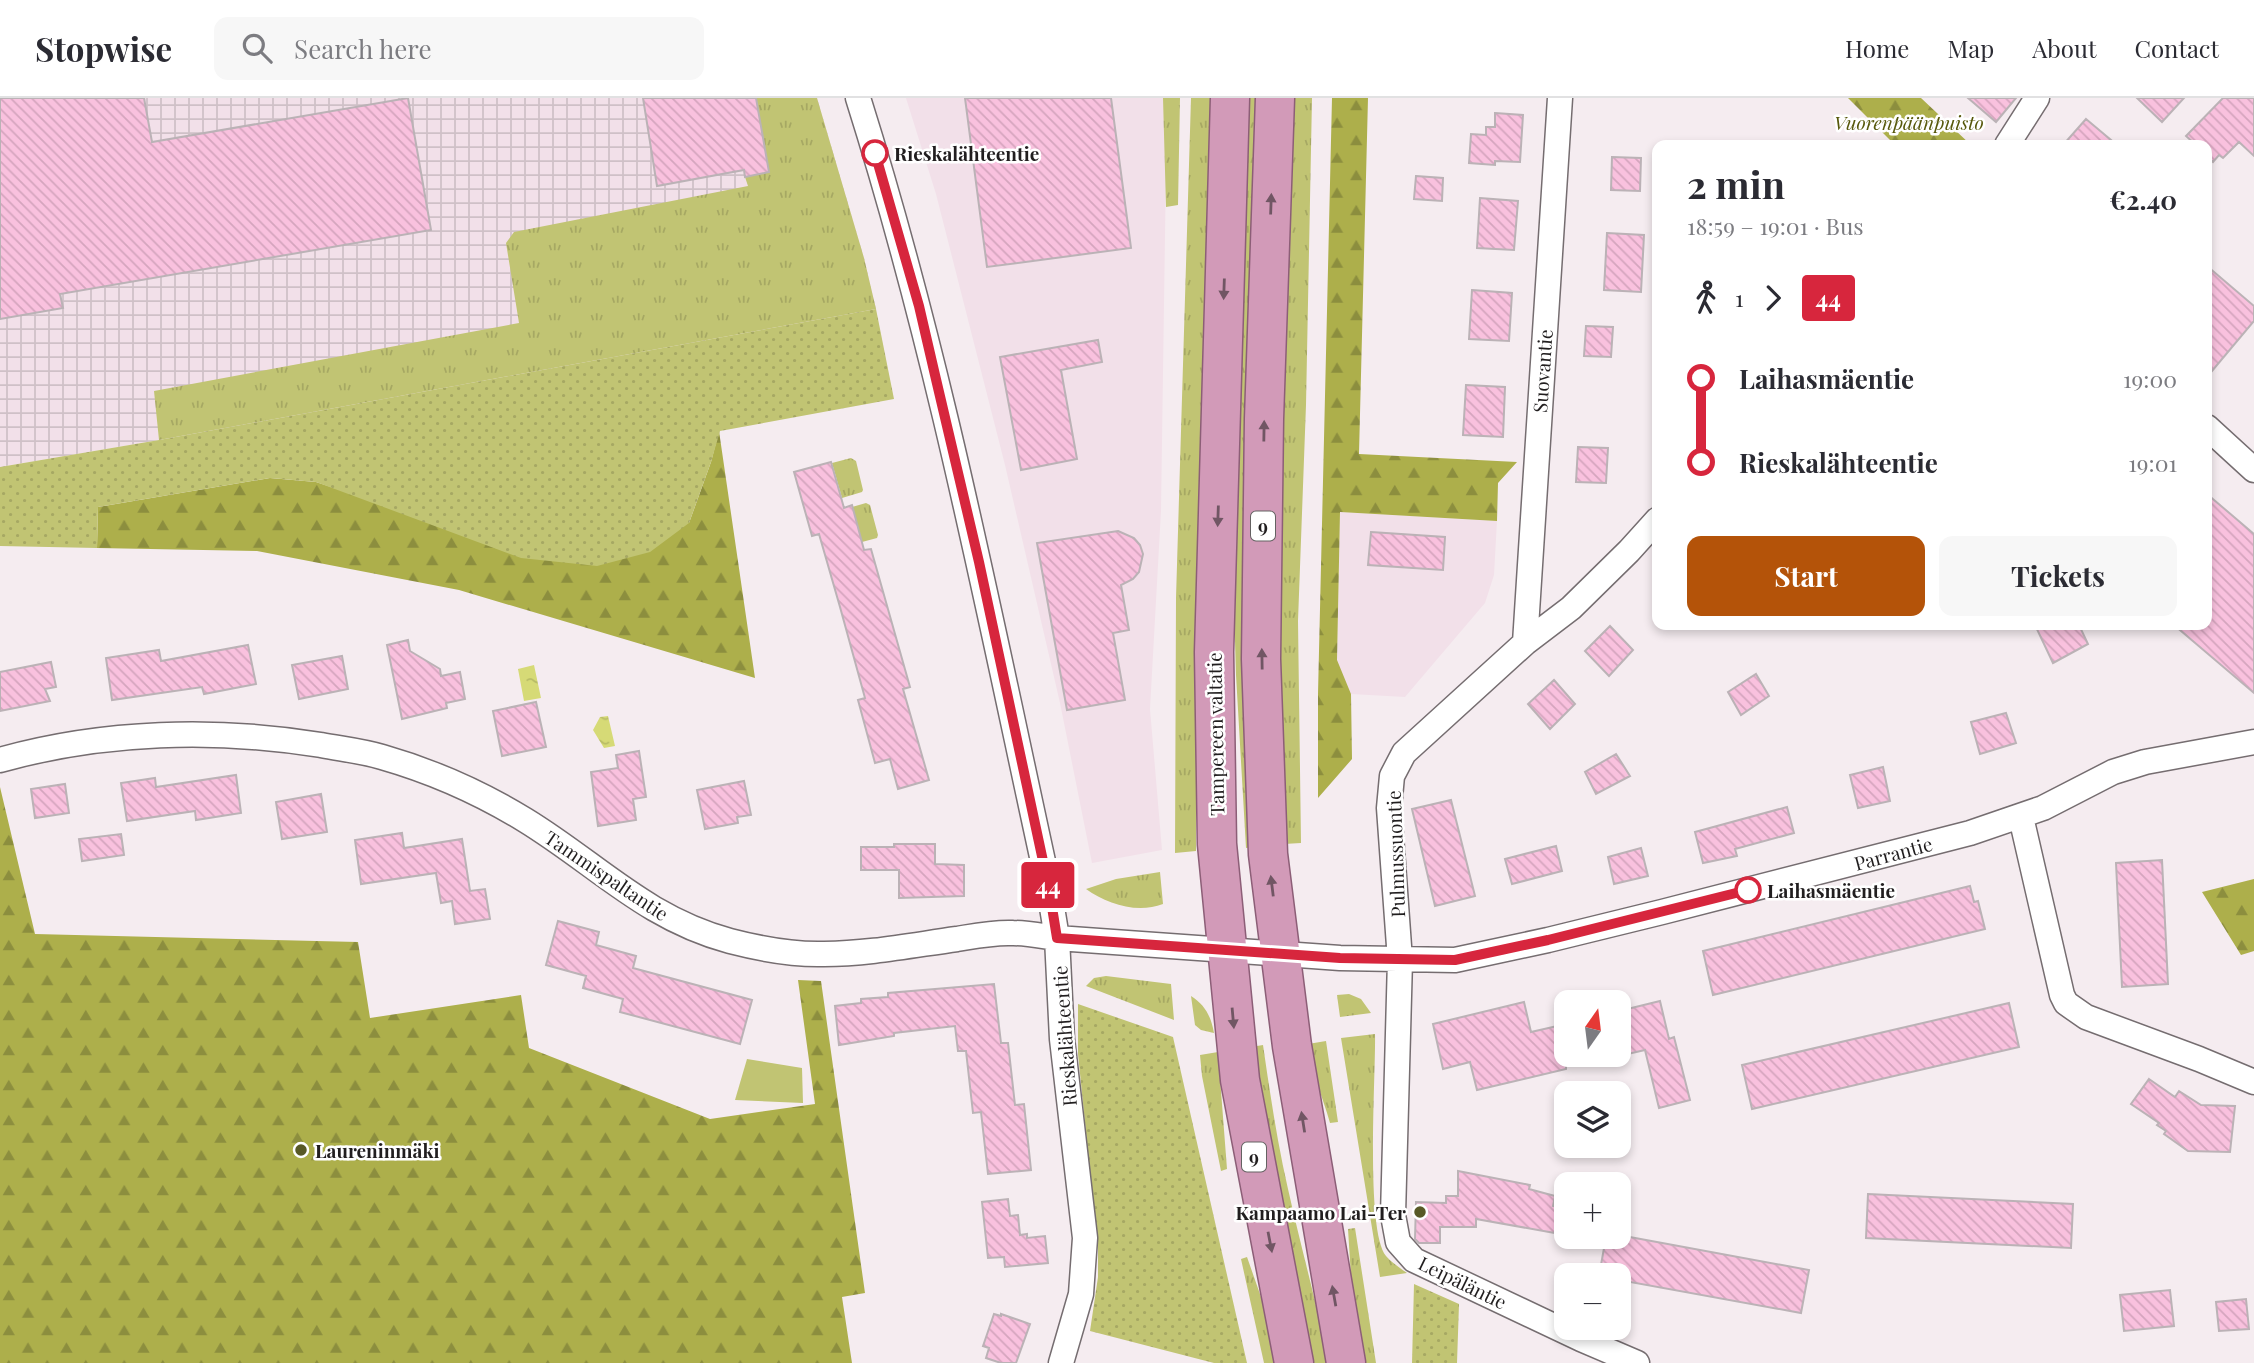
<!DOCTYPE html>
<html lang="en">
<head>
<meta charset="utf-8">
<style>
	body { margin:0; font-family:"Playfair Display",serif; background:#f7f7f7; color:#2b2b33; height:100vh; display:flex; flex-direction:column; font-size:26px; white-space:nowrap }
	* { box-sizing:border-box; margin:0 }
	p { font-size:23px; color:#7c7c81 }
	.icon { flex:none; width:38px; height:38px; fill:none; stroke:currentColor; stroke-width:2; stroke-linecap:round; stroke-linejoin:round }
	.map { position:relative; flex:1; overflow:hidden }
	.sheet { position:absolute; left:1652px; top:42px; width:560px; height:490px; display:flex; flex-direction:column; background:#fff; border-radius:14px; box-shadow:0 4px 10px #0003 }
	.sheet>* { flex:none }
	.badge { padding:0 14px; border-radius:5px; font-size:24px; line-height:46px }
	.needle { width:46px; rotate:14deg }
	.tools { position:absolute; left:1554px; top:892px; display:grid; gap:14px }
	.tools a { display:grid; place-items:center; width:77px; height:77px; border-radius:14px; background:#fff; box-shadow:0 4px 10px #0003; font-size:35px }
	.map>.badge { position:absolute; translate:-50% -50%; box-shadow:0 0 0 4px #fff }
	.legs { display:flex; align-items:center; gap:10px; height:77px; padding:0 35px; font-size:23px }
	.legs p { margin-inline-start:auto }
	.overview { display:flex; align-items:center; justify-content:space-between; height:119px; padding:0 35px }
	h1 { font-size:38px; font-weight:700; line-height:52px }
	.primary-button { display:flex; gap:14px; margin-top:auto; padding:14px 35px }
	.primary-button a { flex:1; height:80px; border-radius:14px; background:#b45309; color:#fff; font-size:28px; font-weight:700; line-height:80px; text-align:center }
	.primary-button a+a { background:#f7f7f7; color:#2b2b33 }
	ul { padding:0 35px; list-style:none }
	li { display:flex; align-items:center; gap:24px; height:84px; font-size:26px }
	li i { display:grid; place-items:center; width:10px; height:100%; margin:0 9px; background:currentColor }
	li i::after { content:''; width:18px; height:18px; margin:-9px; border:5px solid; border-radius:50%; background:#fff }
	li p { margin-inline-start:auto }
	li:first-child i { background:linear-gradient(#0000 50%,currentColor 0) }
	li:last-child i { background:linear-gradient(currentColor 50%,#0000 0) }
	header { display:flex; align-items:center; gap:42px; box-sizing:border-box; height:98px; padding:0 35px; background:#fff; border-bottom:2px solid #e1e1e2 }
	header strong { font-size:33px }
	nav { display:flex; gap:38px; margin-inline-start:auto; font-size:24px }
	.search { width:490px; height:63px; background:#f7f7f7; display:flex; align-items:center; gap:18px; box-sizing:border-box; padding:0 24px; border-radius:14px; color:#7c7c81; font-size:26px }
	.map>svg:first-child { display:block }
	.built { fill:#f2e0e9 }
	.industrial { fill:url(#industrial-grid) }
	.grass { fill:url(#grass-tufts) }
	.forest { fill:url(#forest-firs) }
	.park { fill:url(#park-dots) }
	.pitch { fill:#c1c473 }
	.water { fill:url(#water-ripples) }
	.building { fill:url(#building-back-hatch); stroke:#bbb2b6; stroke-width:2 }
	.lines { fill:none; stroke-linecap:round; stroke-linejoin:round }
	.minor-casing { stroke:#756d70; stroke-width:27 }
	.trunk-casing { stroke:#8c5e77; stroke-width:41 }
	.minor { stroke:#fff; stroke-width:24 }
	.trunk { stroke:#d29ab8; stroke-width:38 }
	.oneway { fill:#715664 }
	.line-1-casing { stroke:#fff; stroke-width:16 }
	.line-1 { stroke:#d7263d; stroke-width:10 }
	.stop-1-dot { fill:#fff; stroke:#d7263d; stroke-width:3.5 }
	.poi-dot { fill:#585926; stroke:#fff; stroke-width:2.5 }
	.labels { text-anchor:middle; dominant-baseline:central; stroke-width:5; stroke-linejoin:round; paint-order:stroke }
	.shield { fill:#fff; stroke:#646262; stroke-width:2 }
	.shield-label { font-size:18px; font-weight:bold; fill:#211e1f }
	.park-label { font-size:19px; font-style:italic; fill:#57580b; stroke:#fff }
	.stop-label { font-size:19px; font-weight:bold; fill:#211e1f; stroke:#fff; text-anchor:start }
	.street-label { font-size:19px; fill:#211e1f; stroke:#fff }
	.poi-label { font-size:19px; font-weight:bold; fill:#211e1f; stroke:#fff; text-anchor:start }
</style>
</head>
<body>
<header>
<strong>Stopwise</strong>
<div class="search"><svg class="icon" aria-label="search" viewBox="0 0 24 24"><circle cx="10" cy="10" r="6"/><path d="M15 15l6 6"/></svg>Search here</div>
<nav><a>Home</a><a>Map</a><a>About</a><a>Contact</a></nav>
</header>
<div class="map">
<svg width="2254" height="1265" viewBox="0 0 2254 1265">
	<defs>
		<pattern id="industrial-grid" width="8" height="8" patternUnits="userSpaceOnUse" patternTransform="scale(1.75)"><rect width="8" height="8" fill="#f2e0e9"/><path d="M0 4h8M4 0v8" fill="none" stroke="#cfc0c7"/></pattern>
		<pattern id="grass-tufts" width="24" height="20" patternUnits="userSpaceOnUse" patternTransform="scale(1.75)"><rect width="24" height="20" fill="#c1c473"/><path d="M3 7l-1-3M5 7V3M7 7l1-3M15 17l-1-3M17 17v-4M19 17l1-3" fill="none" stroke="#a6a863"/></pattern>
		<pattern id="forest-firs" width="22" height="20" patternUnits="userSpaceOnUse" patternTransform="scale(1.75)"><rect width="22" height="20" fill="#adaf4b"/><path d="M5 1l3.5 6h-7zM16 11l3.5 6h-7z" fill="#8c8e3e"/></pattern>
		<pattern id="park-dots" width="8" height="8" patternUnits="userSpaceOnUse" patternTransform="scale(1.75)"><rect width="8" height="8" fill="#c1c473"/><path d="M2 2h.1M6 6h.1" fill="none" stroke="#a6a863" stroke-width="1.8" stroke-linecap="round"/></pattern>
		<pattern id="water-ripples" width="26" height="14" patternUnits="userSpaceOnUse" patternTransform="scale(1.75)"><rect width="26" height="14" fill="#d6da76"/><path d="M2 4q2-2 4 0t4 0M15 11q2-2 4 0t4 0" fill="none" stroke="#b7bb66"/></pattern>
		<pattern id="building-back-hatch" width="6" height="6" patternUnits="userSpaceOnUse" patternTransform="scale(1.75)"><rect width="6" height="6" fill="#f9c1de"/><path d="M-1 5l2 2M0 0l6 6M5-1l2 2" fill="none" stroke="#d5a5be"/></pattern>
	</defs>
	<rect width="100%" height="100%" fill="#f5ecf0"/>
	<path class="built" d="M 906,0 L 1167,0 L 1161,413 L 1150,611 L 1162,752 L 1092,765 L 1060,605 L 1005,367 L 936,96 Z
		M 1340,414 L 1497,423 L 1494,477 L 1485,505 L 1405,599 L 1351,596 L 1337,563 Z"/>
	<path class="industrial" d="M 0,0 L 817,0 L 864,160 L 876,211 L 159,342 L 0,369 Z"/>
	<path class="grass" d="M 756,0 L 817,0 L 864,160 L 876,211 L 159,342 L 154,293 L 519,225 L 506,145 L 514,134 L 748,88 L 745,79 L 769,74 Z
		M 1163,0 L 1180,0 L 1178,107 L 1166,109 Z
		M 1191,0 L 1214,0 L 1207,281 L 1196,502 L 1196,753 L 1175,755 L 1176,500 Z
		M 1245,0 L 1259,0 L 1253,749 L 1246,750 L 1236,577 L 1232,441 Z
		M 1288,0 L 1312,0 L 1306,307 L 1298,523 L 1301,745 L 1284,746 L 1276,522 Z
		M 851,360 L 856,363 L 863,392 L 862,394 L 842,400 L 832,365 Z
		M 866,405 L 870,407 L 878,437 L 877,440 L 862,444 L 852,409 Z
		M 1160,774 L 1163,806 C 1137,816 1107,806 1086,791 L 1116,781 Z
		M 1106,878 L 1171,886 L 1174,922 L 1086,888 L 1094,880 Z
		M 1349,896 L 1361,901 L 1371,915 L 1340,919 L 1337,897 Z
		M 1191,898 C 1205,907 1211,918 1214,935 L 1201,932 L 1195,927 Z
		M 1375,936 C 1376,977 1365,1132 1386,1158 C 1391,1164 1400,1170 1407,1175 L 1380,1179 L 1341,940 Z
		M 1326,943 L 1338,1024 L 1330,1025 C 1323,999 1311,974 1308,946 Z
		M 1263,947 C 1270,995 1277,1043 1288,1091 C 1301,1149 1317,1207 1329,1265 L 1310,1265 L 1251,949 Z
		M 1218,954 L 1227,1071 L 1221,1073 L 1202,978 L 1200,957 Z
		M 1355,1130 L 1376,1265 L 1359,1265 L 1355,1242 L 1348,1131 Z
		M 1247,1159 L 1268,1219 L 1279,1265 L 1264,1265 L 1241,1161 Z"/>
	<path class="forest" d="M 1332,0 L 1368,0 L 1359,356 L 1517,364 L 1498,385 L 1497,423 L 1340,414 L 1337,562 L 1351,596 L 1352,661 L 1318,700 L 1318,596 Z
		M 1848,0 L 1921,0 L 1971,47 L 1895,47 Z
		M 719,333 L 755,580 L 459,492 L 257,453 L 97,450 L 98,409 L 270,380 L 316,384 L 361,399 L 689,425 L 711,364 Z
		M 0,689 L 35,836 L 358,844 L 370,920 L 521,897 L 529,950 L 710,1021 L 815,1006 L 798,882 L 821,883 L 865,1195 L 842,1199 L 852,1265 L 0,1265 Z
		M 2254,781 L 2254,853 L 2241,857 L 2202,794 Z"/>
	<path class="park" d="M 876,211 L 894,301 L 720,333 L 711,364 L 689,425 L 650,454 L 597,468 L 521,460 L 316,384 L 270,380 L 98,409 L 97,450 L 0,448 L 0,369 L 159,342 Z
		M 1078,906 L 1173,939 L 1247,1265 L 1214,1265 L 1090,1233 L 1098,1179 L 1098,1152 L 1078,956 Z
		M 1414,1186 L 1459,1206 L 1457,1265 L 1412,1265 Z"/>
	<path class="pitch" d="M 747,961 L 802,970 L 803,1005 L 735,1002 Z"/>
	<path class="water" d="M 534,567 L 541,600 L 524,603 L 518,571 Z
		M 608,618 L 615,648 L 604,650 L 593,632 L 600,619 Z"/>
	<path class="building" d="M 0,0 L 144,0 L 152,44 L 408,0 L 431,132 L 60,196 L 63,210 L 0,221 Z
		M 643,0 L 756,0 L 769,74 L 745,79 L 744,72 L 657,88 Z
		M 965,0 L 1111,0 L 1131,150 L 987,169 Z
		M 1968,0 L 2016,0 L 1996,24 Z
		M 2137,0 L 2184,0 L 2162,24 Z
		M 2223,0 L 2254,0 L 2254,58 L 2239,44 L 2223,60 L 2219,57 L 2213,64 L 2207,58 L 2207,47 L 2196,47 L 2186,38 Z
		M 1495,15 L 1523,17 L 1520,64 L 1495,63 L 1495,67 L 1469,65 L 1471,36 L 1486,37 L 1486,29 L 1495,29 Z
		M 2086,21 L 2117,47 L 2063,47 Z
		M 1612,59 L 1641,60 L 1640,93 L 1611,92 Z
		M 1416,78 L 1443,80 L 1442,103 L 1414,101 Z
		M 1480,100 L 1518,103 L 1514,152 L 1477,150 Z
		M 1607,135 L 1644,137 L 1641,194 L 1604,192 Z
		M 2207,168 L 2254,208 L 2254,223 L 2207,279 Z
		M 1472,192 L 1512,195 L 1509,243 L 1469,241 Z
		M 1586,228 L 1613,229 L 1611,259 L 1584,258 Z
		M 1098,242 L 1102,264 L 1061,272 L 1077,361 L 1021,372 L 1000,259 Z
		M 1466,287 L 1505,289 L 1503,339 L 1463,337 Z
		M 1578,349 L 1608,350 L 1606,385 L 1576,384 Z
		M 831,364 L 844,410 L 852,407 L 864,452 L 871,451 L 910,589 L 903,591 L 929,682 L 898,691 L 890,661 L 875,665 L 858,602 L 865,600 L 840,509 L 819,436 L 812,438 L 794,374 Z
		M 2207,396 L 2254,436 L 2254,595 L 2174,527 L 2207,527 Z
		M 1118,433 L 1134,440 L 1140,447 L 1143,456 L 1139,474 L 1133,481 L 1121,487 L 1129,532 L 1113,535 L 1125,602 L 1067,612 L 1037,445 Z
		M 1371,434 L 1445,439 L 1443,472 L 1368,467 Z
		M 2035,527 L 2079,527 L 2088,546 L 2053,565 Z
		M 1610,528 L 1633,552 L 1609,578 L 1585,553 Z
		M 408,542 L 410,553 L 440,571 L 441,578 L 460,574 L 465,601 L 446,605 L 447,610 L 402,621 L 387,547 Z
		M 248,547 L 256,586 L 204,596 L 202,589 L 112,602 L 106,560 L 159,552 L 161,563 Z
		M 342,558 L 348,591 L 299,601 L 292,567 Z
		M 51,564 L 56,589 L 45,591 L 50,603 L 0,613 L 0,574 Z
		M 1756,576 L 1769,598 L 1741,617 L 1728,594 Z
		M 1554,582 L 1575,606 L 1550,631 L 1528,606 Z
		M 536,604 L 546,649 L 502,658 L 493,613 Z
		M 2006,615 L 2016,645 L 1980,656 L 1971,624 Z
		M 639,653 L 646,699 L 633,701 L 636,722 L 598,728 L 591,674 L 618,670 L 616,657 Z
		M 1616,656 L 1630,678 L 1596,696 L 1585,674 Z
		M 1883,669 L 1890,703 L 1858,710 L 1850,677 Z
		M 236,677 L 241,715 L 196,722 L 195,713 L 127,723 L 121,685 L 155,680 L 156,689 Z
		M 744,683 L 751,717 L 737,719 L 738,725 L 705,731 L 697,692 Z
		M 65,686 L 69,715 L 35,720 L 31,691 Z
		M 321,696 L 327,734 L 282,741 L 276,704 Z
		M 1451,702 L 1475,798 L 1435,808 L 1412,711 Z
		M 1787,709 L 1794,735 L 1735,751 L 1737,758 L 1703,765 L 1695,734 Z
		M 402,735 L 404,750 L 462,741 L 470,793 L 485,791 L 490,821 L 455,826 L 452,803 L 441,805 L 436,775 L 361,786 L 355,742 Z
		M 121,736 L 124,757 L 82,763 L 79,741 Z
		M 894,746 L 935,746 L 935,766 L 964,767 L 964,798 L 899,800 L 899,772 L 861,772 L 861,749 L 894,749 Z
		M 1556,748 L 1562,773 L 1512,786 L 1505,761 Z
		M 1641,750 L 1648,778 L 1614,786 L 1608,759 Z
		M 2162,762 L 2168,886 L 2122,889 L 2116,765 Z
		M 1970,788 L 1974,804 L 1978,803 L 1985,831 L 1713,897 L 1703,853 Z
		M 558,823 L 599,834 L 596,847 L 636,858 L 633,870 L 752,902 L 740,946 L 620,914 L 623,901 L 583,890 L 586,878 L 546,867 Z
		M 994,886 L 1001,945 L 1008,945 L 1015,1007 L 1024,1006 L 1031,1072 L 988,1076 L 981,1014 L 973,1015 L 966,953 L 958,953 L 955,928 L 894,935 L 894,938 L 839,947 L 835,908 L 861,905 L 861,901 L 888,899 L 888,895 Z
		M 1660,903 L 1669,941 L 1674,939 L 1690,1002 L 1659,1010 L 1645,952 L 1619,958 L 1619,913 Z
		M 1524,904 L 1531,934 L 1566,926 L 1566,971 L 1477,992 L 1470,964 L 1443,971 L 1433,926 Z
		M 2009,905 L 2019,949 L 1752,1011 L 1742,967 Z
		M 2149,981 L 2175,999 L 2179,993 L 2201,1007 L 2235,1008 L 2230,1054 L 2188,1053 L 2164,1036 L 2166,1033 L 2157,1027 L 2159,1025 L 2131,1006 Z
		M 1458,1073 L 1530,1087 L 1529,1091 L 1555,1098 L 1553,1108 L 1566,1110 L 1566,1137 L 1476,1121 L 1476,1129 L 1440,1129 L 1440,1145 L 1419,1145 L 1415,1141 L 1416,1104 L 1446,1105 L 1446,1098 L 1458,1098 Z
		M 1868,1096 L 2073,1106 L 2071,1150 L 1866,1140 Z
		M 1008,1101 L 1010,1118 L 1018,1117 L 1020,1137 L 1027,1136 L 1027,1140 L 1045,1138 L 1048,1165 L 1005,1169 L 1004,1159 L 988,1160 L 982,1104 Z
		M 1619,1137 L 1809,1172 L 1801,1215 L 1619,1182 L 1619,1178 L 1599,1178 L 1606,1139 L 1619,1139 Z
		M 2170,1192 L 2174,1228 L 2124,1233 L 2120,1197 Z
		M 2246,1201 L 2249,1231 L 2219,1233 L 2216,1204 Z
		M 994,1216 L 1001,1218 L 1001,1216 L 1030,1226 L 1016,1265 L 1001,1265 L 986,1260 L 989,1250 L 983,1248 Z"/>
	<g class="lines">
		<defs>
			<path id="minor" d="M 858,0 C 940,259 991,526 1049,791 L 1057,840 L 1062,941 L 1085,1140 L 1081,1196 L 1061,1265
				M 2007,47 L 2037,0
				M 2207,329 L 2254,372
				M 1525,545 L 1560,0
				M 0,662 C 103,633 216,630 321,647 C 342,651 362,653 382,659 C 431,673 481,695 525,722 C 597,766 645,820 730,843 C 761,851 792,857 824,856 C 868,856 913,847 957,841 C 975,838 994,834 1013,835 C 1027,835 1042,838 1057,840 L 1340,860 L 1455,862 L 1548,842 L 1662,814 L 1970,735 L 2043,710 L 2113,674 L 2145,664 L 2254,644
				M 2021,719 L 2062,897 L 2066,905 L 2086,919 L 2199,961 L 2254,984
				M 1637,1265 L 1581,1241 L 1414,1162 L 1398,1144 L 1393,1117 L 1400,862 L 1389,710 L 1392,678 L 1404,655 L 1525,545 L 1571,510 L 1629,453 L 1657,422"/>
			<path id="trunk" d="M 1230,0 L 1214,554 L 1217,746 L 1240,982 L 1294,1265
				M 1275,0 L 1264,321 L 1261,561 L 1268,756 L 1292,948 L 1346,1265"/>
		</defs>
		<use href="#minor" class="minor-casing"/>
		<use href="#trunk" class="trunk-casing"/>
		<use href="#minor" class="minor"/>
		<use href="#trunk" class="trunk"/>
	</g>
	<defs><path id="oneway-solid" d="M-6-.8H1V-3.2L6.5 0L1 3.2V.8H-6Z" transform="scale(1.75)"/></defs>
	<g class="oneway">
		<use href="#oneway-solid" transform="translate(1271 106) rotate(-88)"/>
		<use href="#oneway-solid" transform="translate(1224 191) rotate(92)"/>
		<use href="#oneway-solid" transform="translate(1264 333) rotate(-89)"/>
		<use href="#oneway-solid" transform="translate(1218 418) rotate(92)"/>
		<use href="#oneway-solid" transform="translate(1262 561) rotate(-91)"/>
		<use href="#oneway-solid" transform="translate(1272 788) rotate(-97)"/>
		<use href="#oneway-solid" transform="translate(1233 920) rotate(85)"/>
		<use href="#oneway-solid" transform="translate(1303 1024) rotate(-99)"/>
		<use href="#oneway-solid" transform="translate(1270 1144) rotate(79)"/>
		<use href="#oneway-solid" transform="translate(1334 1198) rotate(-100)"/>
	</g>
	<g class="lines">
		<defs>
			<path id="line-1" d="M 875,55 L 919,208 L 935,277 L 979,464 L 1049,791 L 1057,840 L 1340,860 L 1455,862 L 1548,842 L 1748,792"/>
		</defs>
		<use href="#line-1" class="line-1-casing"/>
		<use href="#line-1" class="line-1"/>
	</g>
	<g class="stop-1-dot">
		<circle cx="875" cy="55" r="12"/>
		<circle cx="1748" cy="792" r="12"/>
	</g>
	<g class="poi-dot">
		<circle cx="301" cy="1052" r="7"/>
		<circle cx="1420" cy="1114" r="7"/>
	</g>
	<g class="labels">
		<g class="shield">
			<rect x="1251" y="413.5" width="24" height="29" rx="5"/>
			<rect x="1242" y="1044.5" width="24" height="29" rx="5"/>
		</g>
		<g class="shield-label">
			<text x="1263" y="428">9</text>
			<text x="1254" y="1059">9</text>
		</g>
		<g class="park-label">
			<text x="1909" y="24">Vuorenpäänpuisto</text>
		</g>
		<g class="stop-label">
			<text x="894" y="55">Rieskalähteentie</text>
			<text x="1767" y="792">Laihasmäentie</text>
		</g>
		<g class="street-label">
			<text transform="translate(1542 273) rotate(-86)">Suovantie</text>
			<text transform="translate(1215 636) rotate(-91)">Tampereen valtatie</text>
			<text transform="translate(1893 755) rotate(-15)">Parrantie</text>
			<text transform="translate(1395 756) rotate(-92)">Pulmussuontie</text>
			<text transform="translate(607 777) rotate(34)">Tammispaltantie</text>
			<text transform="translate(1064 938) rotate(-94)">Rieskalähteentie</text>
			<text transform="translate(1463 1184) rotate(26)">Leipäläntie</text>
		</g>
		<g class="poi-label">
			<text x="315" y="1052">Laureninmäki</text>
			<text x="1406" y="1114" text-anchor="end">Kampaamo Lai-Ter</text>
		</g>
	</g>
</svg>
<div class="tools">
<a><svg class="needle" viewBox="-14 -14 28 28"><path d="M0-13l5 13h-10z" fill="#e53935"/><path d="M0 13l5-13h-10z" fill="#7c7c81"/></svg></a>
<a><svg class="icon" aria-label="layers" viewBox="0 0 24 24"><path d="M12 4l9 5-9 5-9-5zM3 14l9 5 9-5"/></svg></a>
<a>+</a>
<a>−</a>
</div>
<b class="badge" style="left:1048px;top:787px;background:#d7263d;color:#fff">44</b>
<section class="sheet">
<div class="overview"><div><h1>2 min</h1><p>18:59 – 19:01 · Bus</p></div><b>€2.40</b></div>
<div class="legs"><svg class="icon" aria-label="walk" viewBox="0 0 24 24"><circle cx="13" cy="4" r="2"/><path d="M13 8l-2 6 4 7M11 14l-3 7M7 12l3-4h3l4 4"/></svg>1<svg class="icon" aria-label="forward" viewBox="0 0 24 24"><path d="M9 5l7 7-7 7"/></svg><b class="badge" style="background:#d7263d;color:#fff">44</b></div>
<ul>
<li><i style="color:#d7263d"></i><b>Laihasmäentie</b><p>19:00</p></li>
<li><i style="color:#d7263d"></i><b>Rieskalähteentie</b><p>19:01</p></li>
</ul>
<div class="primary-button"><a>Start</a><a>Tickets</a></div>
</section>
</div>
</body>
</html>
